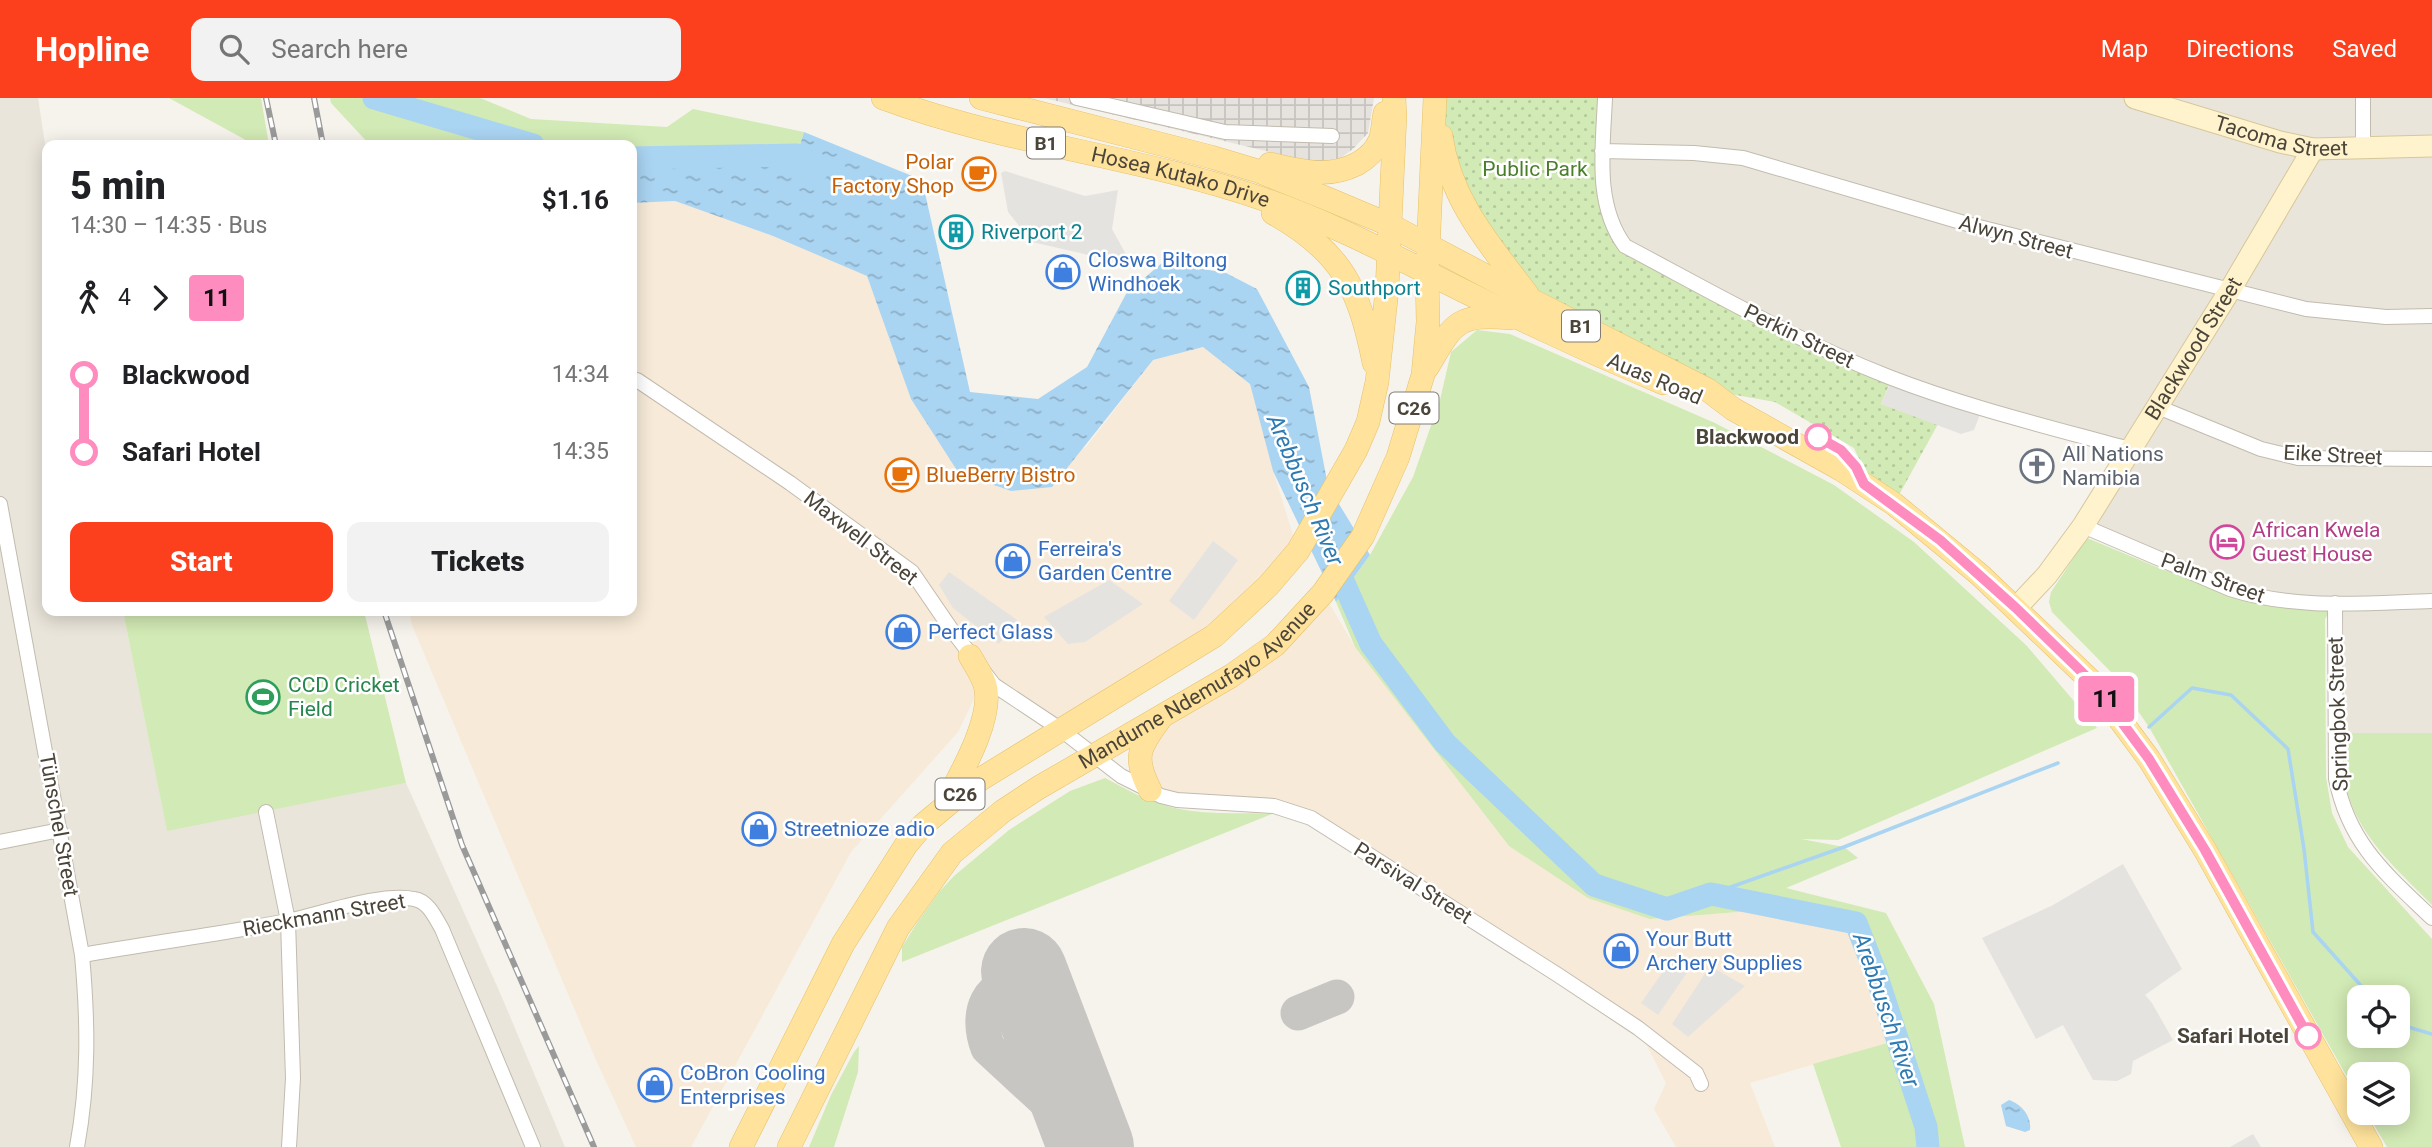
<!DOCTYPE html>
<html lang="en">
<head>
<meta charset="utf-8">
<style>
	body { margin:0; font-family:Roboto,sans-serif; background:#f2f2f2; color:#202124; height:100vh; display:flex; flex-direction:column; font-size:26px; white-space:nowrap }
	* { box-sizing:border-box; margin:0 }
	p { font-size:23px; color:#757577 }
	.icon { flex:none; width:38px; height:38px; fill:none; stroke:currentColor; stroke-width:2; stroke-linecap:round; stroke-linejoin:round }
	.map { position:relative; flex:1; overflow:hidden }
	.side { position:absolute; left:42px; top:42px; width:595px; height:476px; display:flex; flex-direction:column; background:#fff; border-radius:14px; box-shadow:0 4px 18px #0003 }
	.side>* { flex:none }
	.badge { padding:0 14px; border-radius:5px; font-size:24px; line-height:46px }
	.buttons { position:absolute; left:2347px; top:887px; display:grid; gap:14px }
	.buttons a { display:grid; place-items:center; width:63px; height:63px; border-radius:14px; background:#fff; box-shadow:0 4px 18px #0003; font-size:35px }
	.map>.badge { position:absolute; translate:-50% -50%; box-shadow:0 0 0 4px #fff }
	.legs { display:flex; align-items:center; gap:10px; height:77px; padding:0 28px; font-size:23px }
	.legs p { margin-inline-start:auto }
	.overview { display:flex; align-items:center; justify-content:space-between; height:119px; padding:0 28px }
	h1 { font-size:38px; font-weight:800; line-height:52px }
	.button { display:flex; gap:14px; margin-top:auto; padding:14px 28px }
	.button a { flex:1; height:80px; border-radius:14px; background:#fc3f1d; color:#fff; font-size:28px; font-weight:800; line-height:80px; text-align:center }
	.button a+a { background:#f2f2f2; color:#202124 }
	ul { padding:0 28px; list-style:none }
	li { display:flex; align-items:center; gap:24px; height:77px; font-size:26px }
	li i { display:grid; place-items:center; width:10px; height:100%; margin:0 9px; background:currentColor }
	li i::after { content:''; width:18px; height:18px; margin:-9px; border:5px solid; border-radius:50%; background:#fff }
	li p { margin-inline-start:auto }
	li:first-child i { background:linear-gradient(#0000 50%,currentColor 0) }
	li:last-child i { background:linear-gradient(currentColor 50%,#0000 0) }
	header { display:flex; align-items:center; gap:42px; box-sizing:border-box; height:98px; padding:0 35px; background:#fc3f1d; color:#fff }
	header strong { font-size:33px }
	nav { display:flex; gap:38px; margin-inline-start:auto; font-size:24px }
	.search { width:490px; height:63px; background:#f2f2f2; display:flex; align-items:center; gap:18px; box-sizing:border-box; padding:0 24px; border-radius:14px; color:#757577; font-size:26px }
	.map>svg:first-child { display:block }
	.residential { fill:#eae5da }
	.commercial { fill:#f7ead8 }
	.industrial { fill:url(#industrial-grid) }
	.grass { fill:#d2eab5; fill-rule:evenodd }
	.park { fill:url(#park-dots) }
	.parking { fill:#e5e3e0 }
	.water { fill:url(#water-ripples) }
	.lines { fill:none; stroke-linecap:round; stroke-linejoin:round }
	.stream { stroke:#a9d4f2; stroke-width:3.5 }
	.river { stroke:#a9d4f2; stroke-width:23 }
	.taxiway { stroke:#c8c6c3; stroke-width:35 }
	.runway { stroke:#c8c6c3; stroke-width:86 }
	.street-casing { stroke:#c2bbae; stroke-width:16 }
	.secondary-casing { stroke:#d6c79b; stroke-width:23 }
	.primary-casing { stroke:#e6c16a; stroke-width:24 }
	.street { stroke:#fff; stroke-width:14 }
	.secondary { stroke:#fff3cd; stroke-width:21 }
	.primary { stroke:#ffe39c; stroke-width:23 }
	.rail-casing { stroke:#9a9a9a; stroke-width:6 }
	.rail { stroke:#fff; stroke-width:3.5; stroke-dasharray:10; stroke-linecap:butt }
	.line-1-casing { stroke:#fff; stroke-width:16 }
	.line-1 { stroke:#ff8cbe; stroke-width:10 }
	.stop-1-dot { fill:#fff; stroke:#ff8cbe; stroke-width:3.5 }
	.labels { text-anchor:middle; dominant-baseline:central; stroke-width:5; stroke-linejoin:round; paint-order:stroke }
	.shield { fill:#fff; stroke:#817c74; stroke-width:2 }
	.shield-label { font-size:19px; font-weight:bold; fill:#4b4439 }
	.street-label { font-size:21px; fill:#4b4439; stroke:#fff }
	.food-label { font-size:21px; fill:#c56008; stroke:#fff; text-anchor:end }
	.park-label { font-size:21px; fill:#4a7f2a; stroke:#fff }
	.culture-label { font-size:21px; fill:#0d838f; stroke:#fff; text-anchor:start }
	.shop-label { font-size:21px; fill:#366cbe; stroke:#fff; text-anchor:start }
	.stop-label { font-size:21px; font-weight:bold; fill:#4b4439; stroke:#fff; text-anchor:end }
	.worship-label { font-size:21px; fill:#5b616d; stroke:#fff; text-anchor:start }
	.hotel-label { font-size:21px; fill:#b23c85; stroke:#fff; text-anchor:start }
	.leisure-label { font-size:21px; fill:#27864d; stroke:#fff; text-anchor:start }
	.water-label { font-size:23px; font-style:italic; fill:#2e7ab2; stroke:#fff }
</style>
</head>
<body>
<header>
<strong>Hopline</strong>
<div class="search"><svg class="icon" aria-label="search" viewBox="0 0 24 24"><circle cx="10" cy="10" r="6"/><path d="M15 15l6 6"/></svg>Search here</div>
<nav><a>Map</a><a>Directions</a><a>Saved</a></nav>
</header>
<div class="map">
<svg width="2432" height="1049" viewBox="0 0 2432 1049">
	<defs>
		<pattern id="industrial-grid" width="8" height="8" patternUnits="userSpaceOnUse" patternTransform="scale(1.75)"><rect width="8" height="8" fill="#e6e2dd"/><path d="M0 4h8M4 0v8" fill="none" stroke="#c7c3be"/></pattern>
		<pattern id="park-dots" width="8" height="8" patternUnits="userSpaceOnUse" patternTransform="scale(1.75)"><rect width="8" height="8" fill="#d2eab5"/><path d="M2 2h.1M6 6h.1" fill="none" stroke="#b6ca9c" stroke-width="1.8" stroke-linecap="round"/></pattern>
		<pattern id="water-ripples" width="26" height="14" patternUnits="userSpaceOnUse" patternTransform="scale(1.75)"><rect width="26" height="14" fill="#a9d4f2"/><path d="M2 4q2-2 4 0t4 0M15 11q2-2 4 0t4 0" fill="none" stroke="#8caec5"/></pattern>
	</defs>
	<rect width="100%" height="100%" fill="#f6f3ec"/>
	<path class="residential" d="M 0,0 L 38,0 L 47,59 L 47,513 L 123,513 L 167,732 L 406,685 L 501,897 L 565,1049 L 0,1049 Z
		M 1605,0 L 2432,0 L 2432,635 L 2346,635 L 2343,516 L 2335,505 L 2278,503 L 2083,428 L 2129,352 L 1892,280 L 1625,148 L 1613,132 L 1602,53 Z"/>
	<path class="commercial" d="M 675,103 L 773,138 L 867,178 L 911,301 L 958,374 L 1011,393 L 1086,349 L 1153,262 L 1203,249 L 1250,286 L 1273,373 L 1298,453 L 1268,488 L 1060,631 L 994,587 L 958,546 L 979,591 L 958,634 L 851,754 L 691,1049 L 636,1049 L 596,962 L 474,674 L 412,527 L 409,513 L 632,513 L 632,105 Z
		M 1323,495 L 1355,549 L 1509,748 L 1650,821 L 1763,812 L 1805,817 L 1855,830 L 1891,944 L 1750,985 L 1775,1049 L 1676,1049 L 1654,1011 L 1666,985 L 1638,930 L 1311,720 L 1161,698 L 1144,641 L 1231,578 Z"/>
	<path class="industrial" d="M 1044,0 L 1374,0 L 1368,35 L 1353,51 L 1329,68 Z"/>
	<path class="grass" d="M 169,0 L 261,0 L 269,47 L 248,47 L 244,41 Z
		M 330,0 L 480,0 L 531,21 L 667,29 L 693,11 L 804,34 L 797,57 L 632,60 L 632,47 L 370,47 L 331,5 Z
		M 1477,232 L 1510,236 L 1715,325 L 1834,387 L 1914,444 L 2026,547 L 2097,630 L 1838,742 L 1801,741 L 1844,749 L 1858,760 L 1786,790 L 1886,815 L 1934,906 L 1965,1049 L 1841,1049 L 1813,966 L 1891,944 L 1855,830 L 1805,817 L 1763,812 L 1650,821 L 1588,800 L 1509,748 L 1355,549 L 1336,504 L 1370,457 L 1413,379 L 1440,302 L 1451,254 Z
		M 2087,440 L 2164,472 L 2230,491 L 2335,505 L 2325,521 L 2326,679 L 2332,715 L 2348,749 L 2432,841 L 2432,1049 L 2387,1049 L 2367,1015 L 2398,1015 L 2398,976 L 2359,976 L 2359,1000 L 2149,629 L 2112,575 L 2052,514 L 2049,504 L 2051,494 ZM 2359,900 L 2398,900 L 2398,938 L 2359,938 Z
		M 123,513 L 364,513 L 406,685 L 167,733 Z
		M 2346,635 L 2432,635 L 2432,807 C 2398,772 2358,739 2346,689 C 2342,673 2346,651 2346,635 Z
		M 1105,680 C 1124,690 1143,701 1164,707 C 1198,718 1237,714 1272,716 L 902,864 L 902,849 L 917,825 L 939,794 L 954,778 L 1009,732 L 1037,714 L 1070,693 Z
		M 859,948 L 858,974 L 834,1049 L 809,1049 L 831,997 L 854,954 Z"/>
	<path class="park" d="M 1435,0 L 1605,0 L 1606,111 L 1625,148 L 1892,280 L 1881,306 L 1938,326 L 1894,406 L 1864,386 L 1860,363 L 1854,350 L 1775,304 L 1708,292 L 1533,203 L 1478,118 Z"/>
	<path class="parking" d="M 1005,73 L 1085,98 L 1118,92 L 1112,131 L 1132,167 L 1032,144 L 1008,114 L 1001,75 Z
		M 1890,286 L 1981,314 L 1974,332 L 1961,336 L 1881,306 Z
		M 1213,443 L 1238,462 L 1194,522 L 1169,503 Z
		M 949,474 L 1017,522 L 999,546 L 953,510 L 939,487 Z
		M 1109,482 L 1143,506 L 1085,544 L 1068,546 L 1044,519 Z
		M 2123,766 L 2182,871 L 2145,897 L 2152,905 L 2173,942 L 2133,963 L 2131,976 L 2117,983 L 2093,982 L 2063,927 L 2036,941 L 1982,840 L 2053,807 Z
		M 1674,858 L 1691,869 L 1658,917 L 1641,905 Z
		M 1710,868 L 1745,888 L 1688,939 L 1672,926 Z
		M 2253,1036 L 2261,1049 L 2230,1049 Z"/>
	<path class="water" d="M 804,34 L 922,82 L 970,294 L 1038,301 L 1087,269 L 1126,196 L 1163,164 L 1226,175 L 1257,191 L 1309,289 L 1328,388 L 1370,457 L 1336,504 L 1273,373 L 1250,286 L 1203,249 L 1153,262 L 1052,389 L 1011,393 L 958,374 L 911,301 L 867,178 L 773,138 L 675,103 L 632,105 L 632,60 L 797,57 Z
		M 2009,1002 C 2021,1006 2032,1018 2030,1032 L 2025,1034 L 2006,1028 L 2001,1007 Z"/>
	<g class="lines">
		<path class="stream" d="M 2149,629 L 2192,590 L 2231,597 L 2288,651 L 2304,751 L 2313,834 L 2372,900
			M 1711,796 L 1844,749 L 2058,665
			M 2398,926 L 2432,936"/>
		<path class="river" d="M 374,0 L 533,47
			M 632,60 L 797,57 L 818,71
			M 1334,463 L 1371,546 L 1445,645 L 1594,787 L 1667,811 L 1711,796 L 1856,825 L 1876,876 L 1926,1029 L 1928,1049"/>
		<path class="taxiway" d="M 1029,888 C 986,879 975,917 988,950 L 1089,1043
			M 1298,915 L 1337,899"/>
		<path class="runway" d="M 1024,873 L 1091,1049"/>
		<defs>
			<path id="street" d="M 1077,0 L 1225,34 L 1332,38
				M 1605,0 C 1603,50 1594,106 1625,148 C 1712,194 1797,243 1889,279 C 1966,309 2049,329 2129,351
				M 2363,0 L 2363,49
				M 1602,53 L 1694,55 L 1743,60 L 1971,127 L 2306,211 L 2386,219 L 2432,218
				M 632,281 L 637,282 L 790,385 L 912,474 L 951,531 L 994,587 L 1060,631 L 1121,678 L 1161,698 L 1177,702 L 1274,708 L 1311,720 L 1558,877 L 1638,930 L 1696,975 L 1701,986
				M 2158,309 L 2261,351 L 2298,360 L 2432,361
				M 0,406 L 82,857 C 88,924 89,983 77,1049
				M 2083,428 L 2230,491 C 2295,512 2365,505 2432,503
				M 2335,505 L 2336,681 C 2349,746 2386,776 2432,820
				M 266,714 L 288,823 L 293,980 L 289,1049
				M 0,744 L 60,732
				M 82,857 C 151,845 220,836 288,823 C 321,816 382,794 414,801 C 428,803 435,819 442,831 L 533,1049"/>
			<g id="secondary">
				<path id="s1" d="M 2135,0 L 2280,44 L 2313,51 L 2432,48"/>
				<path id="s2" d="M 2016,510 L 2047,477 L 2083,428 L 2230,192 L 2313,51"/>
			</g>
			<g id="primary">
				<path id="s3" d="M 883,0 C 1006,46 1139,58 1263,101 C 1336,126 1405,164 1474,198 C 1536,229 1599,258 1663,285"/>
				<path d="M 981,0 L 1211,59 L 1258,73 L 1328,101 L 1390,127 L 1533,203 L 1708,292 L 1733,311 L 1842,372 L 1894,406 L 1980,477 L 2092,584 L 2149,661 L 2205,752 L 2371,1049"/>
				<path d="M 1441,38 C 1450,102 1489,146 1527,196"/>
				<path d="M 1270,66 C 1301,73 1327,81 1357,66 C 1366,61 1376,52 1380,42 C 1383,34 1383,23 1385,15"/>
				<path d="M 1273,115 C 1342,154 1359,190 1374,265"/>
				<path d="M 1427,270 C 1453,226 1456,215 1511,220"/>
				<path d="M 1150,692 C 1133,659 1139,649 1160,621"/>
				<path d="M 948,700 C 962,674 994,618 985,587 C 982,577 975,567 970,558"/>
				<path d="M 741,1049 L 843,846 L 906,747 L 923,727 L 971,687 L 1214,538 L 1268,488 L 1298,453 L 1356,352 L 1368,324 L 1377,284 L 1387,192 L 1395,18 L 1394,0"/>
				<path id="s4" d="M 789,1049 L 898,830 L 952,755 L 1003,713 L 1038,690 L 1231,578 L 1275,547 L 1323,495 L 1363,438 L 1398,359 L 1423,277 L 1428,224 L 1427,175 L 1435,0"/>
			</g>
		</defs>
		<use href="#street" class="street-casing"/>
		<use href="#secondary" class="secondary-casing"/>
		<use href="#primary" class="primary-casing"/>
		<use href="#street" class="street"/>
		<use href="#secondary" class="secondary"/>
		<use href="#primary" class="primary"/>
		<defs>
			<path id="rail" d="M 266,0 L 276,47
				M 314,0 L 323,47
				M 384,513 L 462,747 L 594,1049"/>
		</defs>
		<use href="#rail" class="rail-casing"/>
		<use href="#rail" class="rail"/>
	</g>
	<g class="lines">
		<defs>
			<path id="line-1" d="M 1818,339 L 1841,352 L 1856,369 L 1864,386 L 1940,442 L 2016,510 L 2092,584 L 2149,661 L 2205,752 L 2308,938"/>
		</defs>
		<use href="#line-1" class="line-1-casing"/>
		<use href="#line-1" class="line-1"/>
	</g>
	<defs>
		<symbol id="cafe-ring" viewBox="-11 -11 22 22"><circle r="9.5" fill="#fff" stroke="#e8710a" stroke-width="1.5"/><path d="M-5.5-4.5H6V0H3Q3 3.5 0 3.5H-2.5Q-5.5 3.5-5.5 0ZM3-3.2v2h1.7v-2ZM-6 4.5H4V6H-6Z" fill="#e8710a"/></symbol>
		<symbol id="building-ring" viewBox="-11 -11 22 22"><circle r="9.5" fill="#fff" stroke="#0f9aa8" stroke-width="1.5"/><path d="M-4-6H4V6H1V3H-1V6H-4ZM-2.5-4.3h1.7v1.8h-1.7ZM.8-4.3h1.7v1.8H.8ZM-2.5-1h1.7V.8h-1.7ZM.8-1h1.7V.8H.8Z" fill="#0f9aa8"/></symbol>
		<symbol id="shop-ring" viewBox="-11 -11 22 22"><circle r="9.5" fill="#fff" stroke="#3f7fe0" stroke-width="1.5"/><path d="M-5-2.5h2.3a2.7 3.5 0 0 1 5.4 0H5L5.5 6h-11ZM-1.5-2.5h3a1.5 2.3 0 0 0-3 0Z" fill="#3f7fe0"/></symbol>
		<symbol id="church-ring" viewBox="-11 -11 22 22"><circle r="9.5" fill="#fff" stroke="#6b7280" stroke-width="1.5"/><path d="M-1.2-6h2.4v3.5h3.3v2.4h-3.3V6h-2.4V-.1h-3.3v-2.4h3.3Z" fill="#6b7280"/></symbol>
		<symbol id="hotel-ring" viewBox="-11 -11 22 22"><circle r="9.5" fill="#fff" stroke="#d1479c" stroke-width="1.5"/><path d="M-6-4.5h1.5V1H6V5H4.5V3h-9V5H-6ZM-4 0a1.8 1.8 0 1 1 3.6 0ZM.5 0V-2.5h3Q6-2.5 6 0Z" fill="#d1479c"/></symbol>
		<symbol id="stadium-ring" viewBox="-11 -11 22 22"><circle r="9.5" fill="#fff" stroke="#2e9e5b" stroke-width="1.5"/><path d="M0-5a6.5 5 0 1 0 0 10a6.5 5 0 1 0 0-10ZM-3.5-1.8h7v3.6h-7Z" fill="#2e9e5b"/></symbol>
	</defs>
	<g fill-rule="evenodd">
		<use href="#cafe-ring" x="960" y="57" width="38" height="38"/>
		<use href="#building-ring" x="937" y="115" width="38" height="38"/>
		<use href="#shop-ring" x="1044" y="155" width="38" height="38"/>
		<use href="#building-ring" x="1284" y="171" width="38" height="38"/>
		<use href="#church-ring" x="2018" y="349" width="38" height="38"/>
		<use href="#cafe-ring" x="883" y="358" width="38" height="38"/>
		<use href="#hotel-ring" x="2208" y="425" width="38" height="38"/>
		<use href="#shop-ring" x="994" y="444" width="38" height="38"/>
		<use href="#shop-ring" x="884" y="515" width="38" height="38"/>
		<use href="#stadium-ring" x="244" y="580" width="38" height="38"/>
		<use href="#shop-ring" x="740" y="712" width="38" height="38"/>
		<use href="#shop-ring" x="1602" y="834" width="38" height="38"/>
		<use href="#shop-ring" x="636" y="968" width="38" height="38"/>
	</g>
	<g class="stop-1-dot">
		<circle cx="1818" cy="339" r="12"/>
		<circle cx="2308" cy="938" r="12"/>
	</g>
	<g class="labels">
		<g class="shield">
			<rect x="1027" y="29.5" width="38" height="31" rx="5"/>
			<rect x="1562" y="212.5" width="38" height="31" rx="5"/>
			<rect x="1389.5" y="294.5" width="49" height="31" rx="5"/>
			<rect x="935.5" y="680.5" width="49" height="31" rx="5"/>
		</g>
		<g class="shield-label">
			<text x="1046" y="45">B1</text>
			<text x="1581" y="228">B1</text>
			<text x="1414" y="310">C26</text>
			<text x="960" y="696">C26</text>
		</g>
		<g class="street-label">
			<text stroke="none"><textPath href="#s1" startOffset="152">Tacoma Street</textPath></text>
			<text stroke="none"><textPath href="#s3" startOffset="308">Hosea Kutako Drive</textPath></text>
			<text transform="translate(2016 139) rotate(15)">Alwyn Street</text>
			<text transform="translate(1799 238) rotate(26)">Perkin Street</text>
			<text stroke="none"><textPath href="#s2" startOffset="315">Blackwood Street</textPath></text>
			<text transform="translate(1655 281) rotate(23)">Auas Road</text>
			<text transform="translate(2333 357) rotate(3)">Eike Street</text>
			<text transform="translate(861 440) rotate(38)">Maxwell Street</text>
			<text transform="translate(2213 480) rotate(20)">Palm Street</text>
			<text stroke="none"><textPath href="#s4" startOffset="635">Mandume Ndemufayo Avenue</textPath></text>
			<text transform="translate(2338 616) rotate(-92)">Springbok Street</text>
			<text transform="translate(59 727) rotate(80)">Tünschel Street</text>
			<text transform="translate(1413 785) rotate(32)">Parsival Street</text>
			<text transform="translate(324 817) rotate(-10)">Rieckmann Street</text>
		</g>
		<g class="food-label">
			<text x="954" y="64">Polar<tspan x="954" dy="24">Factory Shop</tspan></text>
			<text x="926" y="377" text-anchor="start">BlueBerry Bistro</text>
		</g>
		<g class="park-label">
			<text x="1535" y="71">Public Park</text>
		</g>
		<g class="culture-label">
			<text x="981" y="134">Riverport 2</text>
			<text x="1328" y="190">Southport</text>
		</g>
		<g class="shop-label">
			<text x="1088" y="162">Closwa Biltong<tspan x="1088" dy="24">Windhoek</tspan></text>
			<text x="1038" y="451">Ferreira's<tspan x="1038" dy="24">Garden Centre</tspan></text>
			<text x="928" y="534">Perfect Glass</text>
			<text x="784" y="731">Streetnioze adio</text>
			<text x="1646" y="841">Your Butt<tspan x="1646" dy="24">Archery Supplies</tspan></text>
			<text x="680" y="975">CoBron Cooling<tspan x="680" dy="24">Enterprises</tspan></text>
		</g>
		<g class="stop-label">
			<text x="1799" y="339">Blackwood</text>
			<text x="2289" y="938">Safari Hotel</text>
		</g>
		<g class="worship-label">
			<text x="2062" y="356">All Nations<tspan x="2062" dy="24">Namibia</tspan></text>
		</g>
		<g class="hotel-label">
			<text x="2252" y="432">African Kwela<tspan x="2252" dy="24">Guest House</tspan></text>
		</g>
		<g class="leisure-label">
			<text x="288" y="587">CCD Cricket<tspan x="288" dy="24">Field</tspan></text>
		</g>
		<g class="water-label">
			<text transform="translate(1305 392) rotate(67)">Arebbusch River</text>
			<text transform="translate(1886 912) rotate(71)">Arebbusch River</text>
		</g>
	</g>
</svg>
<div class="buttons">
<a><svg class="icon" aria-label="locate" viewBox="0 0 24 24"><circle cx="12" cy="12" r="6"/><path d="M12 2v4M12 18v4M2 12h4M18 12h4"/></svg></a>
<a><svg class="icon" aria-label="layers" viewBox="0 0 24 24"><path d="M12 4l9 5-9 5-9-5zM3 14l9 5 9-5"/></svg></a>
</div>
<b class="badge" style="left:2106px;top:601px;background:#ff8cbe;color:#111">11</b>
<section class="side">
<div class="overview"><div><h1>5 min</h1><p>14:30 – 14:35 · Bus</p></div><b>$1.16</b></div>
<div class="legs"><svg class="icon" aria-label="walk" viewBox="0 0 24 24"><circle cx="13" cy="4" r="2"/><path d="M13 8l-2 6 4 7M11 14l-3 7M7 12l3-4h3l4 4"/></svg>4<svg class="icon" aria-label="forward" viewBox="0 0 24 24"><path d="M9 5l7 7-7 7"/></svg><b class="badge" style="background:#ff8cbe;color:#111">11</b></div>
<ul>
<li><i style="color:#ff8cbe"></i><b>Blackwood</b><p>14:34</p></li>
<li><i style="color:#ff8cbe"></i><b>Safari Hotel</b><p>14:35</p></li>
</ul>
<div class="button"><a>Start</a><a>Tickets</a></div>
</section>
</div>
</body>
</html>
